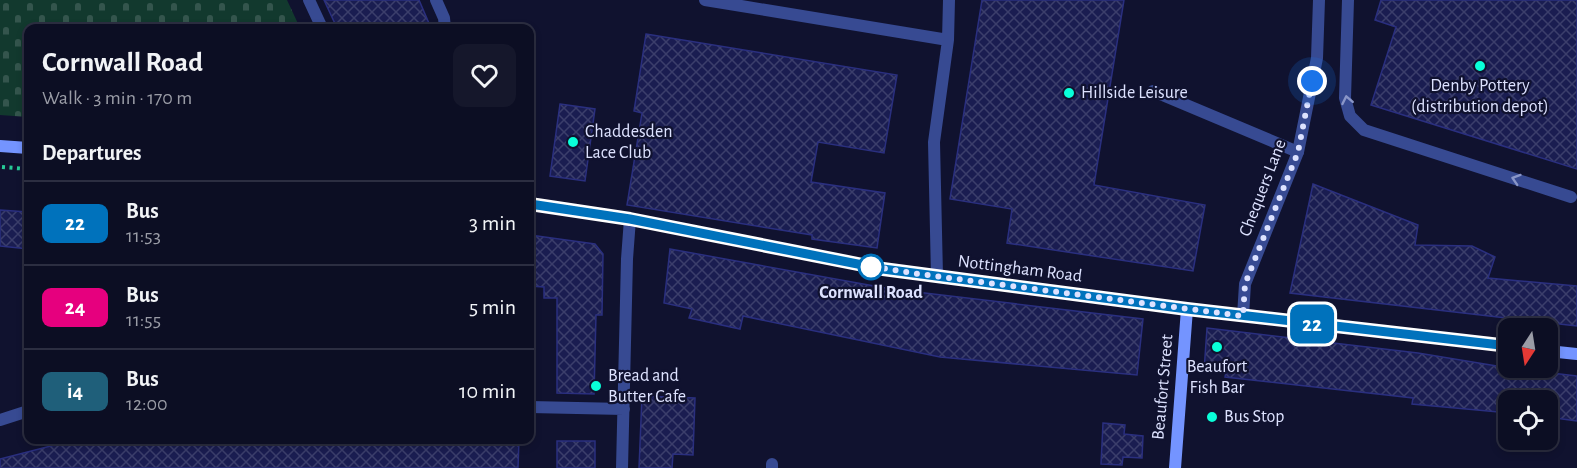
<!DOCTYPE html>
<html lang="en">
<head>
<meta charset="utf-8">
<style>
	body { margin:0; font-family:"Alegreya Sans",sans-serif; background:#15172b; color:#f1f3f6; height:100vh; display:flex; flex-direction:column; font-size:22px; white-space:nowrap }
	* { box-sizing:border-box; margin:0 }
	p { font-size:20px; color:#9a9ca6 }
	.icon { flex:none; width:33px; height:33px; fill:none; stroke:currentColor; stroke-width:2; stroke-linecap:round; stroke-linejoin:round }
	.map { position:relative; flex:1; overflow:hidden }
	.drawer { position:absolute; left:24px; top:24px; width:510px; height:420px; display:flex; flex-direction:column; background:#0c0e23; border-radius:12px; box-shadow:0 3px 9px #0003,0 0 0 2px #2c2e41 }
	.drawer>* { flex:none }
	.badge { padding:0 12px; border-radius:9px; font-size:21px; line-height:39px }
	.needle { width:39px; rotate:192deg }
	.controls { position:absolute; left:1498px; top:318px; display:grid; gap:12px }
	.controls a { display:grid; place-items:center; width:60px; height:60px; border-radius:12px; background:#0c0e23; box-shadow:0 3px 9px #0003,0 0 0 2px #2c2e41; font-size:30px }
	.you { position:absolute; width:30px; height:30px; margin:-15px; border:4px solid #fff; border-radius:50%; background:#1a73e8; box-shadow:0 0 0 9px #1a73e833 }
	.map>.badge { position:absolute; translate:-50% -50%; box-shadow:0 0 0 3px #fff }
	h2 { padding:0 18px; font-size:22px; line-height:54px }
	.round { display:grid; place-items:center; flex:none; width:63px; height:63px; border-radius:12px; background:#15172b }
	.summary { display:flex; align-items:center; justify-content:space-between; height:102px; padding:0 18px }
	h1 { font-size:28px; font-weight:700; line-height:45px }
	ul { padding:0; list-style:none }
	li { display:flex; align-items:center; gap:18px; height:84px; padding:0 18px; border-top:2px solid #2c2e41 }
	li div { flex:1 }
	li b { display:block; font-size:22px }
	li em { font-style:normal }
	li .badge { min-width:66px; font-weight:700; text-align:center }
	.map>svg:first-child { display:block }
	.cemetery { fill:url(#cemetery-stones) }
	.building { fill:url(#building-cross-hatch); stroke:#2a2f7f; stroke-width:1.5 }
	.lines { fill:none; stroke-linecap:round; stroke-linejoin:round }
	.path { stroke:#26ca97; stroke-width:4; stroke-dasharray:3 4.5; stroke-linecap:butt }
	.lane { stroke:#374a92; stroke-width:12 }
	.street { stroke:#374a92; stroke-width:12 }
	.secondary { stroke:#7494ff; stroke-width:12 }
	.oneway { stroke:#8a96c8 }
	.line-casing { stroke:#fff; stroke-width:14 }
	.line { stroke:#0072bc; stroke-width:9 }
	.walk { stroke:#dde2ff; stroke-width:6; stroke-dasharray:0 10.8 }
	.poi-dot { fill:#09ffd9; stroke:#10122f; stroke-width:2 }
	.stop-dot { fill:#fff; stroke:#0072bc; stroke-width:3 }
	.labels { text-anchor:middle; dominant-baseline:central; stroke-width:4.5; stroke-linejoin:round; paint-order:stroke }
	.poi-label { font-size:18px; fill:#dde2ff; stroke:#10122f; text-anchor:start }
	.street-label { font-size:18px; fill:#dde2ff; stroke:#10122f }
	.stop-label { font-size:18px; font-weight:bold; fill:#dde2ff; stroke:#10122f }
</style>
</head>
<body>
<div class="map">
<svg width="1577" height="468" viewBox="0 0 1577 468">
	<defs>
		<pattern id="cemetery-stones" width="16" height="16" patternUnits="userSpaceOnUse" patternTransform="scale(1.5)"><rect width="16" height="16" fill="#12392e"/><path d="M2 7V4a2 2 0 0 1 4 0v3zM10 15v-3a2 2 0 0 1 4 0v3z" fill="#34554d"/></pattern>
		<pattern id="building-cross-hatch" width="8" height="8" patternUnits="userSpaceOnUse" patternTransform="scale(1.5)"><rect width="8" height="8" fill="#1a1d51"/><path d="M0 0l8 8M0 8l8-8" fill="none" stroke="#3b3e6b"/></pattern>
	</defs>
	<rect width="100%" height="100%" fill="#10122f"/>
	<path class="cemetery" d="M 0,0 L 287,0 L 300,28 L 28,28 L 28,117 L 0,115 Z"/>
	<path class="building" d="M 324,0 L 419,0 L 431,28 L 337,28 Z
		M 982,0 L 1124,0 L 1094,185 L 1205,205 L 1193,271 L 1007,243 L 1012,209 L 950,199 Z
		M 1381,0 L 1577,0 L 1577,169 L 1371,105 L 1396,27 L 1375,20 Z
		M 646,34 L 897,75 L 884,153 L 818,142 L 811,182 L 885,193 L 877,248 L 812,239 L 812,235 L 627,205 L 642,113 L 634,111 Z
		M 560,104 L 595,109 L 585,181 L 550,176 Z
		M 1313,184 L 1418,225 L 1415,245 L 1472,246 L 1495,257 L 1488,278 L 1577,286 L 1577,326 L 1290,293 Z
		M 0,210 L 28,212 L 28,249 L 0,246 Z
		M 530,235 L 595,244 L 603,254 L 602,315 L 596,315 L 594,394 L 557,393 L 557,298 L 544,298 L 544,287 L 530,286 Z
		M 670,249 L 891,289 L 1143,319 L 1137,375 L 940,357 L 743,316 L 740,329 L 689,318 L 692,309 L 664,303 Z
		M 1207,328 L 1418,353 L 1509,368 L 1577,376 L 1577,421 L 1548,417 L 1548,400 L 1509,400 L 1509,413 L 1412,404 L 1413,398 L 1225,377 L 1226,372 L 1204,371 Z
		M 642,396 L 695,398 L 693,455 L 673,454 L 672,468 L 639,468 Z
		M 1103,423 L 1125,425 L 1124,434 L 1143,436 L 1142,458 L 1123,457 L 1122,465 L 1101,464 Z
		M 74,440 L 83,440 L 84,441 L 159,442 L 159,440 L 269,440 L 269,441 L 337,443 L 337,440 L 519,440 L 518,468 L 0,468 L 0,459 Z
		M 557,441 L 595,441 L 595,468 L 557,468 Z"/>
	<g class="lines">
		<path class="path" d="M 2,167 L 28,169"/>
		<path class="lane" d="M 309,0 L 322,28
			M 436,0 L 444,18 L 445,28
			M 1348,0 L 1345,98 L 1350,116 L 1364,130 L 1571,197
			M 1153,91 L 1298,152
			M 772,468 L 772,464"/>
		<path class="street" d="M 705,0 L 948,40
			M 937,276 L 934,142 L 948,40 L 949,0
			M 1243,316 L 1245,284 L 1298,152 L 1317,58 L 1319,0
			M 530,407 L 624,409
			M 0,420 L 28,411
			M 622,468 L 627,259 L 630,219"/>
		<path class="secondary" d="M 0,146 L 28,148
			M 530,204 L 630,219 L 883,269 L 1187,309 L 1509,346
			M 1548,351 L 1577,354
			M 1175,468 L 1187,309"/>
	</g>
	<defs><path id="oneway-chevron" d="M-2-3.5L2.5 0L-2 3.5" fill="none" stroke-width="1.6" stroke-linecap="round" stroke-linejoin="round" transform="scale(1.5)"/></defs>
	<g class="oneway">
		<use href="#oneway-chevron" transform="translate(1347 100) rotate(-101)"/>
		<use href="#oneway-chevron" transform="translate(1516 179) rotate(-162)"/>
	</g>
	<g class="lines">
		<defs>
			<path id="line" d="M 530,204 L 630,219 L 883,269 L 1187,309 L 1509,346"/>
		</defs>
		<use href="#line" class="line-casing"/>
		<use href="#line" class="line"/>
		<path class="walk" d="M 871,267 L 862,265 L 919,274 L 1243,316 L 1245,284 L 1298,152 L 1312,81"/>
	</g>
	<g class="poi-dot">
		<circle cx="1480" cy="66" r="6"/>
		<circle cx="1069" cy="93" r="6"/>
		<circle cx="573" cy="142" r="6"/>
		<circle cx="1217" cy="347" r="6"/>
		<circle cx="596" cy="386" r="6"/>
		<circle cx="1212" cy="417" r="6"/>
	</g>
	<circle class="stop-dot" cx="871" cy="267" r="12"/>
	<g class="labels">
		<g class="poi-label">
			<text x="1480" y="86" text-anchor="middle">Denby Pottery<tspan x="1480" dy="21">(distribution depot)</tspan></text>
			<text x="1081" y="93">Hillside Leisure</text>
			<text x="585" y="132">Chaddesden<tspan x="585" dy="21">Lace Club</tspan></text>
			<text x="1217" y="367" text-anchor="middle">Beaufort<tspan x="1217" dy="21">Fish Bar</tspan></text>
			<text x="608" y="376">Bread and<tspan x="608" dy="21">Butter Cafe</tspan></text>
			<text x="1224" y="417">Bus Stop</text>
		</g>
		<g class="street-label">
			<text transform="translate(1263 188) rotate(-69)">Chequers Lane</text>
			<text transform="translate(1020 269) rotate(7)">Nottingham Road</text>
			<text transform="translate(1163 387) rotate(-85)">Beaufort Street</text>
		</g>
		<g class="stop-label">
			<text x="871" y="293">Cornwall Road</text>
		</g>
	</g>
</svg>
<div class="controls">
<a><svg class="needle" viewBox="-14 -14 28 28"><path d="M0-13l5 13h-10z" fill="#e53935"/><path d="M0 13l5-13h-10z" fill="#9a9ca6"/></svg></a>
<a><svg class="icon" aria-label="locate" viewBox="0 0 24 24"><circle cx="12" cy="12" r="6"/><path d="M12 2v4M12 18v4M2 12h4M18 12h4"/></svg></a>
</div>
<div class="you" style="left:1312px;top:81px"></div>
<b class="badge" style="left:1312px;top:324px;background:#0072bc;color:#fff">22</b>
<section class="drawer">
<div class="summary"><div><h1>Cornwall Road</h1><p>Walk · 3 min · 170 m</p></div><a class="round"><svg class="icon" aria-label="heart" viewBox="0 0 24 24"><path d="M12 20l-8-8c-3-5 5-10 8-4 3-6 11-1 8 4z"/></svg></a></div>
<h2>Departures</h2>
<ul>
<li><span class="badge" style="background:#0072bc;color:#fff">22</span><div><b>Bus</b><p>11:53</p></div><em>3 min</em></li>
<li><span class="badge" style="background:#e6007e;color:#fff">24</span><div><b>Bus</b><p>11:55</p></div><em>5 min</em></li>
<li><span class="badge" style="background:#1f5f7a;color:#fff">i4</span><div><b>Bus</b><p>12:00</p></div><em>10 min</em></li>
</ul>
</section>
</div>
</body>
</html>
